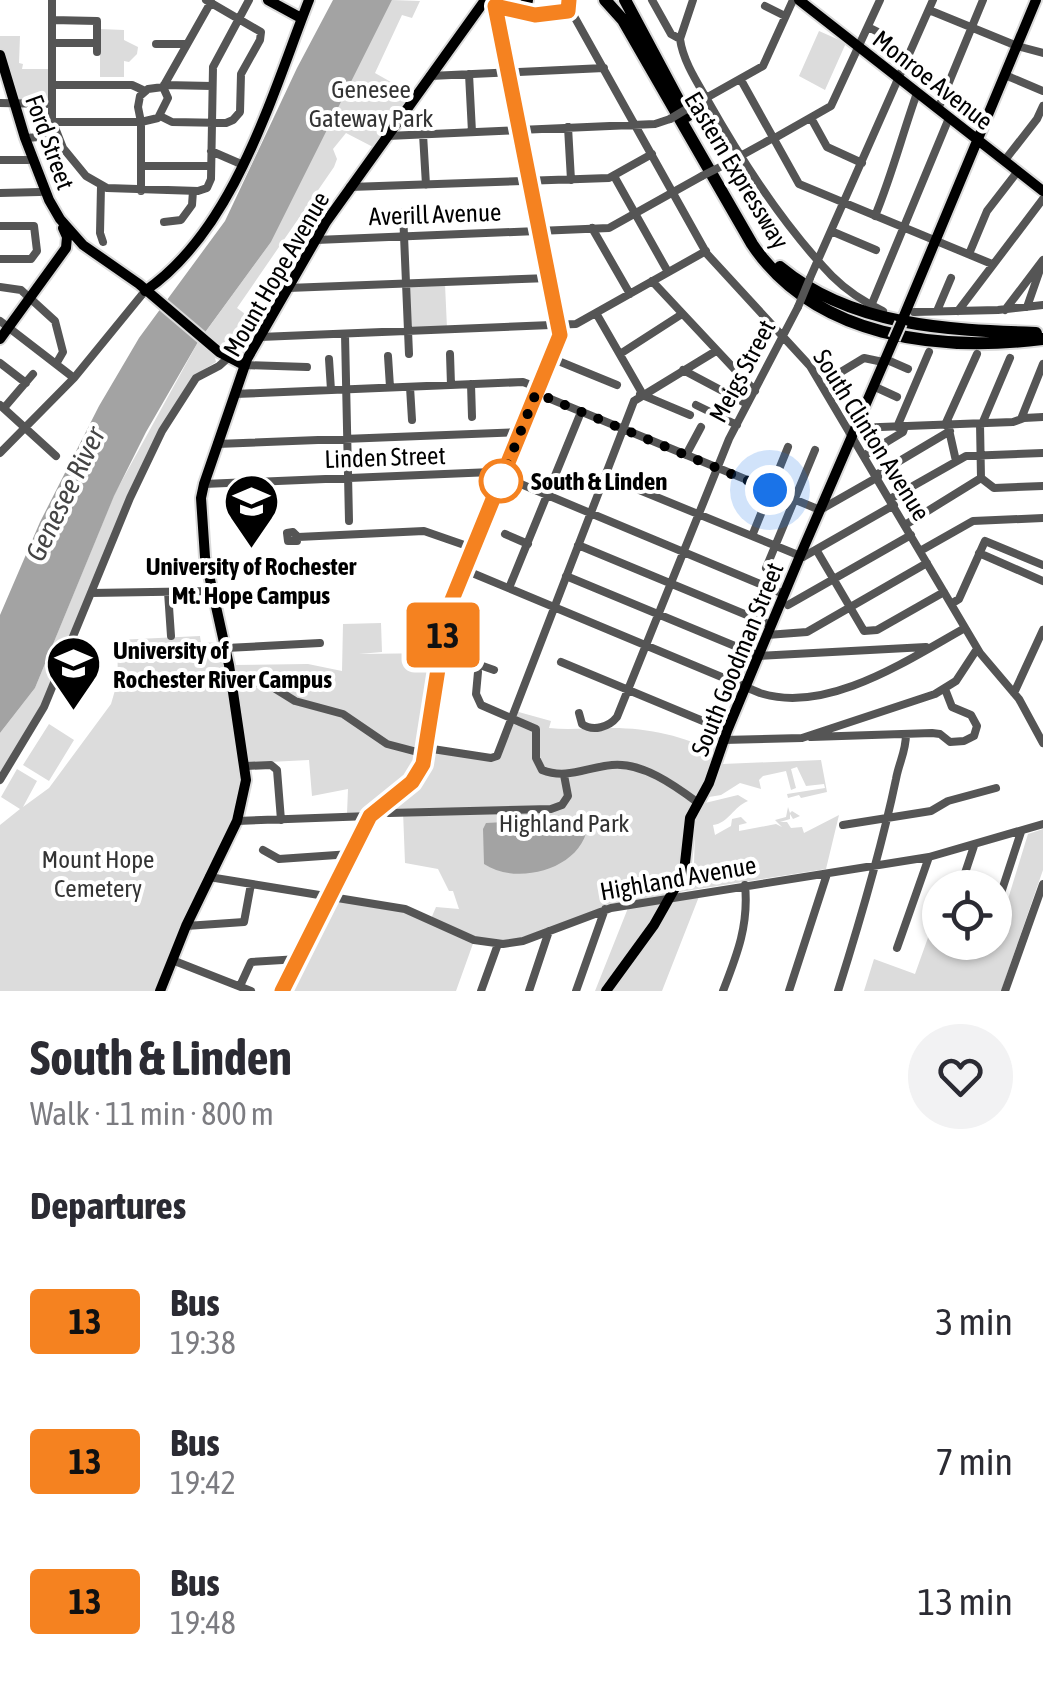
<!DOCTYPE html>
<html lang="en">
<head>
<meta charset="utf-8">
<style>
	body { margin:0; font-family:"Asap Condensed",sans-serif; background:#f2f2f3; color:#2b2b33; height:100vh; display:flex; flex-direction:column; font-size:38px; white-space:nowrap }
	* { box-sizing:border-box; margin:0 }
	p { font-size:32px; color:#7c7c81 }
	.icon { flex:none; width:55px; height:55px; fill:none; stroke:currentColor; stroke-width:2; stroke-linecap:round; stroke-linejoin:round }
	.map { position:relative; height:991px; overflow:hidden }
	.panel { display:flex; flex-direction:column; background:#fff; flex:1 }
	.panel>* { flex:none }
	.badge { padding:0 20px; border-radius:8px; font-size:35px; line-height:65px }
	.fabs { position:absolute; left:922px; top:870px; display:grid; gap:20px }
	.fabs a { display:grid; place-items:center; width:90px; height:90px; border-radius:50%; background:#fff; box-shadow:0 2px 8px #0004; font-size:50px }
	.you { position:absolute; width:50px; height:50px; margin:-25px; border:8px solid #fff; border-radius:50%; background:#1a73e8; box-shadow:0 0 0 15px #1a73e833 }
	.map>.badge { position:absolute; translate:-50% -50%; box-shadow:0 0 0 5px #fff }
	h2 { padding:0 30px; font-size:38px; line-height:90px }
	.round { display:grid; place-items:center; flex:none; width:105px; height:105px; border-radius:52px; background:#f2f2f3 }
	.headline { display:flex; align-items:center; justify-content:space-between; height:170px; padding:0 30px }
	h1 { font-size:48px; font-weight:700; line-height:75px }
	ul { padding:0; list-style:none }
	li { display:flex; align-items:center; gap:30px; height:140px; padding:0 30px }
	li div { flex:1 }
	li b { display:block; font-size:38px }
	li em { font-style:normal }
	li .badge { min-width:110px; font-weight:700; text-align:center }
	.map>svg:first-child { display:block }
	.green { fill:#dcdcdc }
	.water { fill:#a3a3a3 }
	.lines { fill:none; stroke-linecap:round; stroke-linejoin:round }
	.major-casing { stroke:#dbdbdb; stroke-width:14 }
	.highway-casing { stroke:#dbdbdb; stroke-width:16 }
	.minor { stroke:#555; stroke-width:8 }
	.major { stroke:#000; stroke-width:10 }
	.highway { stroke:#000; stroke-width:12 }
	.major-bridge-casing { stroke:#dbdbdb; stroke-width:14; stroke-linecap:butt }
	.minor-bridge { stroke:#555; stroke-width:8 }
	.major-bridge { stroke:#000; stroke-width:10 }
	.line-casing { stroke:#fff; stroke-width:22 }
	.line { stroke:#f58220; stroke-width:15 }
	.walk { stroke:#000; stroke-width:10; stroke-dasharray:0 18 }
	.stop-dot { fill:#fff; stroke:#f58220; stroke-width:5 }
	.labels { text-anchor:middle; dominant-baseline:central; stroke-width:8; stroke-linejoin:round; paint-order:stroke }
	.street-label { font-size:25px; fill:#000; stroke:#fff }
	.park-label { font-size:25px; fill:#333; stroke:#fff }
	.stop-label { font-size:25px; font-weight:bold; fill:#000; stroke:#fff; text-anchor:start }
	.poi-label { font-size:25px; font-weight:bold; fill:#000; stroke:#fff }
	.water-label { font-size:28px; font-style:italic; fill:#444; stroke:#fff }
</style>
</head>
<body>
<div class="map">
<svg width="1043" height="991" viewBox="0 0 1043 991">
	<rect width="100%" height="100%" fill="#fff"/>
	<path class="green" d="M 392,0 L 420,1 L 412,18 L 402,15 L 375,73 L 412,94 L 373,147 L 346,133 L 333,149 L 337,159 L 334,167 L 237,308 L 263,327 L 241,359 L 204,334 L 271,242 Z
		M 100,29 L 124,30 L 124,40 L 138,47 L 137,54 L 129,62 L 124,61 L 124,77 L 100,77 Z
		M 819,31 L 846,43 L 825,90 L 799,76 Z
		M 0,36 L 20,36 L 19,63 L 23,64 L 22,69 L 49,69 L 48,101 L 14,100 L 0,48 Z
		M 445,284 L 447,328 L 409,328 L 407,286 Z
		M 198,342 L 214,354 L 216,362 L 197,374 L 152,445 L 47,697 L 0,777 L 0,733 L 35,688 L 114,495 Z
		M 381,623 L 382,652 L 359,654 L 437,653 L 423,749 L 495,759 L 515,711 L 551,721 L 549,728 C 568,730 587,728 606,728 C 644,727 684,735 716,753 L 711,775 L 693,805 L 687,853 L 667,900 L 700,894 L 662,991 L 595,991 L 630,903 L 507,942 L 475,938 L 456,991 L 285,991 L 330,900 L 400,910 L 430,921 L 436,907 L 459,909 L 453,891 L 449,891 L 438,869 L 405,863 L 403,811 L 347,814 L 348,789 L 312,796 L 309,760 L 248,763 L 232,665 L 308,664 L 342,671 L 343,624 Z
		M 200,636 L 201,643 L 220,642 L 242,767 L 239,800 L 156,991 L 0,991 L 0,825 L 20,809 L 1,797 L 17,769 L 37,781 L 23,807 L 49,788 L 111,704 L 118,680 L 117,640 Z
		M 49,724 L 74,740 L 49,781 L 23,765 Z
		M 821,760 L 827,792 L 801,798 L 799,795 L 788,798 L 787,794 L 825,788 L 824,784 L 806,786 L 797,767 L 791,769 L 796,788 L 791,790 L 786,771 L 763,776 L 759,780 L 761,789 L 740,783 L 721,795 L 709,797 L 722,764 Z
		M 738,795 L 748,801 C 733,807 729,823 713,825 L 715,835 L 731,826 L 732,819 L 741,817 L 747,823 L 739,825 L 739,831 L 776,824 L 782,827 L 775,820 L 786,817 L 788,807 L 790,813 L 792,811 L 800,816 L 793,819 L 790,814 L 790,819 L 780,822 L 787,822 L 791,828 L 802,827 L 804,833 L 839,815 L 826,869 L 679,892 L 694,865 L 695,830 L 697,815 L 705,803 Z
		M 1043,829 L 1043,870 L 1001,991 L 864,991 L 874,959 L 915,974 L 940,904 L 940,942 L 995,942 L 995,901 L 1008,899 L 1028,834 Z"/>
	<path class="water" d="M 333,0 L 392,0 L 271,242 L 198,342 L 146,432 L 114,496 L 35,688 L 0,733 L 0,615 L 40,522 L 99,406 L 139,338 L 225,221 L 297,68 Z
		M 584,818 L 588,821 C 587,868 518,887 484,864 L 483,829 L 486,823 Z"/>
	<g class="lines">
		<defs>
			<path id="major" d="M 268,0 L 301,18
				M 799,0 L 1043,191
				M 489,6 L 535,15 L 570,9
				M 0,55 L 25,138 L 49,200 L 60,219 L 83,245 L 139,284 L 219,352 L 244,365
				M 145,291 C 234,230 271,97 309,0
				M 901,323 L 1036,0
				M 0,339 L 66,248 L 67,237 L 63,228
				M 160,991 L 186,926 L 237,821 L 246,780 L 229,665 L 205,557 L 201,498 L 204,484 L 247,359 L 326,222 L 483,3 L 491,0
				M 282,991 L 370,816 L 408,786 L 421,770 L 447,613 L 561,331 L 491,0
				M 606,991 L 654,925 L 684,872 L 690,818 L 709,783 L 727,731 L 800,556 L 894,339"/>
			<path id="highway" d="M 605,0 L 623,20 L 752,244 C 815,338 939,352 1043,339
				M 625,0 L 687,116
				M 521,12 L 525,10 L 527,0
				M 780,267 C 851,326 947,330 1036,333"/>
		</defs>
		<use href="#major" class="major-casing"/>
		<use href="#highway" class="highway-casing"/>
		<path class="minor" d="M 52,0 L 52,120 L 63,148 L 86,176 L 107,188 L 198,191 L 207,188 L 211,179 L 213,67 L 249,0
			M 652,0 L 671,34 L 680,39 C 683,61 697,82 708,101 C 743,163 783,225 832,276 C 847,291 864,302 883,311
			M 765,6 L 785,16
			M 570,9 L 707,254 L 810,366 L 980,653 L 1019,699 L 1043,743
			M 929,10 L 1017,46 L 1043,53
			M 52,20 L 97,21 L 97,52
			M 868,27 L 884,35
			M 680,39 L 693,0
			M 52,43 L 97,43
			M 156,44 L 187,44
			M 469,74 L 472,132
			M 1005,75 L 1043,91
			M 430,76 L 604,68
			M 741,80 L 799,184 L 992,264
			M 52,85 L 132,85 L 145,91
			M 164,85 L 212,86
			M 0,103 L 52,104
			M 690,107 L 763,66 L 793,0
			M 938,109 L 983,0
			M 160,116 L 172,122 L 226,123 L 233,120 L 240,112 L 241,74 L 260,40 L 261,32 L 206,0
			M 811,118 L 827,147 L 862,163
			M 52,122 L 141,122 L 158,118 L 168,98 L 163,87 L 211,2
			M 568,127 L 571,180
			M 423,134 L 426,185
			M 387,136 L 655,124 L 670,119
			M 25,138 L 56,136
			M 773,139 L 831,106 L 880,0
			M 211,151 L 241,164
			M 0,160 L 28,160
			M 1005,160 L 1037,119 L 1043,106
			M 724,165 L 773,138
			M 141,166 L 211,166
			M 614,176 L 668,272
			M 101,186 L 100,233 L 103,242
			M 350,187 L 609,178 L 652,154
			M 141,191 L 141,122 L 138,107 L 140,96 L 148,89 L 163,87
			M 0,193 L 40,192
			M 403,212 L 409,354
			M 875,216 C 892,175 902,135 917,93
			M 164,222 L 181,220 L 192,205 L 193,191
			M 0,226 L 34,226 L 37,251 L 31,259 L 0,259
			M 592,228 L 630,294
			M 831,231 L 876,250
			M 316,240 L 609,228 L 702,176
			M 969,254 L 987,211 L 1018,171
			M 810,278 L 933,0
			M 652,281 L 755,391
			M 0,287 L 21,290 L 55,321 L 63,352 L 56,364
			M 288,288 L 549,278
			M 871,306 L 949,118
			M 1027,307 L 1042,264
			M 1005,310 L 1043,260
			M 937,311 L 951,278
			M 958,311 L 1043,199
			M 914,312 L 998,310 L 1043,305
			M 596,313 L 642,393
			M 0,321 L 74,378
			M 345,334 L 349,521
			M 260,337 L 576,324 L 706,251
			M 450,354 L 451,385
			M 620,354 L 682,314
			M 388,356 L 390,387
			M 551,358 L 617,385
			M 329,359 L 331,390
			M 885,359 L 908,369
			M 0,363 L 26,383
			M 244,365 L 307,367
			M 683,370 L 747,404
			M 471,384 L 472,417
			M 821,384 L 864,358 L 883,362
			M 873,386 L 897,397
			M 410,387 L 412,420
			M 536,393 L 820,510 L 878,477
			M 235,394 L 523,382 L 539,388
			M 640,394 L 690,415
			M 0,405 L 56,456
			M 696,405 L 737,425
			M 4,408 L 33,374
			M 1021,419 L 1043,364
			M 982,424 L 1010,358
			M 945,425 L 977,354
			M 897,427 L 929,352
			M 854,428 L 1013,422 L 1024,418 L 1043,417
			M 949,430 L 956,461
			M 217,444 L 521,432
			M 0,453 L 74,378 L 145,291
			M 686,455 L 701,427
			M 865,455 L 903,432 L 905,426
			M 876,475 L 950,431
			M 605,476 L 803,557 L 894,505
			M 981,478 L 994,488 L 1043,486
			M 204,484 L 492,472 L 784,594
			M 890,499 L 966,456 L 1043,453
			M 905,525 L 981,478 L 980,424
			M 505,534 L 528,544
			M 752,536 L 788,447
			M 297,541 L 288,541 L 287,533 L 293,532 L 298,537 L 424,531 L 473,548
			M 578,545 L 771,625
			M 817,551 L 864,631 L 877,630 L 944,592
			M 920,551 L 973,521 L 1043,518
			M 979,553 L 1043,581
			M 766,568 L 815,450
			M 465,570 L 760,693 C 827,715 909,659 965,628
			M 566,576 L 759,656 L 926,647
			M 509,588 L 581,412
			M 168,592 L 171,636
			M 91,593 L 212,591
			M 951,604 L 959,599 L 985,541 L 1043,565
			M 788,605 L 911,535
			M 767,635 L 807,632 L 927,563
			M 226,648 L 320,643
			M 440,651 L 494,670
			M 561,662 L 727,731
			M 478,672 L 476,694 L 481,705 L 536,729 L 536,758 L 542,770 C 567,780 587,767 612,765 C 642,762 674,785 697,802
			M 232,682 L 266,683 L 295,701 L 343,714 L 387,744 L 425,754
			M 1014,693 L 1043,630
			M 579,713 L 582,724 C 593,732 609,727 617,717 L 729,439 L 798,307
			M 811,737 L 932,733 L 940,734 L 950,742 L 964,741 L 974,736 L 977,726 L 971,715 L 952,707 L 945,689
			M 723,740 L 802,738 L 935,694 L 956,681 L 977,649
			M 426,748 L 491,758 L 497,756 L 634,401 L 716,351
			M 246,766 L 271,765 L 277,770 L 281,820
			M 0,780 L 44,707 L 130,498 L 162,431 L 196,378 L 219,366 L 228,358
			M 378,808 L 389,813 L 551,809 L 562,805 L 568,796 L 564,775
			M 237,821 L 370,816
			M 843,825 L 931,811 L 948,801 L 996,788
			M 263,850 L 279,859 L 351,854
			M 209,877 L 405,909 L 474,940 L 503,944 L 523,941 L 611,908 L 929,857 L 1043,824
			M 960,888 L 974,846
			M 1001,893 L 1021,832
			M 186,926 L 244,922 L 251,884
			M 897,948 L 929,857
			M 172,960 L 251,991
			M 240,986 L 251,962 L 299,959
			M 481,991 L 498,944
			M 529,991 L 549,931
			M 576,991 L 605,909
			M 723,991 C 737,955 749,925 745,885
			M 789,991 L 827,874
			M 838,991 C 860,921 881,851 896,779 C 899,762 906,752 906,734
			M 1005,991 L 1043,884"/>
		<use href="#major" class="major"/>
		<use href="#highway" class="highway"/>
		<defs>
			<path id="major-bridge" d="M 894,339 L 901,323"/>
		</defs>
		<use href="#major-bridge" class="major-bridge-casing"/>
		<path class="minor-bridge" d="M 670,119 L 690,107
			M 702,176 L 724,165
			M 798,307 L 810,278"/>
		<use href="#major-bridge" class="major-bridge"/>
	</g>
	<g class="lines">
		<defs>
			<path id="line" d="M 282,991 L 370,816 L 412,782 L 423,764 L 447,612 L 560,335 L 495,6 L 535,15 L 568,11 L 569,0"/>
		</defs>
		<use href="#line" class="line-casing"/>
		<use href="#line" class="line"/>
		<path class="walk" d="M 501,481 L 536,393 L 770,490"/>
	</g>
	<defs>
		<symbol id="university-pin" viewBox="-11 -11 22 30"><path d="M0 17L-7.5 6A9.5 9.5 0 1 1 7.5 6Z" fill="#000" stroke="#fff"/><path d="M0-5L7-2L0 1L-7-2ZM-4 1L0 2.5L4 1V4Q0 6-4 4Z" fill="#fff"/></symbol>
	</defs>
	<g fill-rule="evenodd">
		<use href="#university-pin" x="220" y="470" width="63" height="86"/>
		<use href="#university-pin" x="42" y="632" width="63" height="86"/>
	</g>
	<circle class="stop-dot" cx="501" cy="481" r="20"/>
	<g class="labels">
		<g class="street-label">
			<text transform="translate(933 80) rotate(38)">Monroe Avenue</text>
			<text transform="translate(50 142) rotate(70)">Ford Street</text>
			<text transform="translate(737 170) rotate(59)">Eastern Expressway</text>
			<text transform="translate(435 214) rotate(-2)">Averill Avenue</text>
			<text transform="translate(276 274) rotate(-60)">Mount Hope Avenue</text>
			<text transform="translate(742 371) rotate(-62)">Meigs Street</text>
			<text transform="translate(872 435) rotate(58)">South Clinton Avenue</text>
			<text transform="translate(385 457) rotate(-2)">Linden Street</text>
			<text transform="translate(737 659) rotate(-68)">South Goodman Street</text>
			<text transform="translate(678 878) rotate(-10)">Highland Avenue</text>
		</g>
		<g class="park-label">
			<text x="371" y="89">Genesee<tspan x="371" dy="29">Gateway Park</tspan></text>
			<text x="564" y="823">Highland Park</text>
			<text x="98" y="859">Mount Hope<tspan x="98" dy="29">Cemetery</tspan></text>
		</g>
		<g class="stop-label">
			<text x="531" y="481">South &amp; Linden</text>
		</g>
		<g class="poi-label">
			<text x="251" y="566">University of Rochester<tspan x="251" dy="29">Mt. Hope Campus</tspan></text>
			<text x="113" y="650" text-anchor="start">University of<tspan x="113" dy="29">Rochester River Campus</tspan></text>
		</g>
		<g class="water-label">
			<text transform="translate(65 494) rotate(-64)">Genesee River</text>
		</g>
	</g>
</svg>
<div class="fabs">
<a><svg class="icon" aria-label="locate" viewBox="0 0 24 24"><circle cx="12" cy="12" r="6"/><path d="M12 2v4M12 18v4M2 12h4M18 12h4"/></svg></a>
</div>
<div class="you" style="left:770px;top:490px"></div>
<b class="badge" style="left:443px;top:635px;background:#f58220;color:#111">13</b>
</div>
<section class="panel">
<div class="headline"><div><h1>South &amp; Linden</h1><p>Walk · 11 min · 800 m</p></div><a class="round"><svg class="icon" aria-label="heart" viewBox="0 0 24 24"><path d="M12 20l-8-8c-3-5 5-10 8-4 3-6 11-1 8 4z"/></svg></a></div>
<h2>Departures</h2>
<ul>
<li><span class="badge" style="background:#f58220;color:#111">13</span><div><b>Bus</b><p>19:38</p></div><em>3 min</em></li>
<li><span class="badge" style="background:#f58220;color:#111">13</span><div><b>Bus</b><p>19:42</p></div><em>7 min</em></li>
<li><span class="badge" style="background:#f58220;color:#111">13</span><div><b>Bus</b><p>19:48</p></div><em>13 min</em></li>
</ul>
</section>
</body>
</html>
